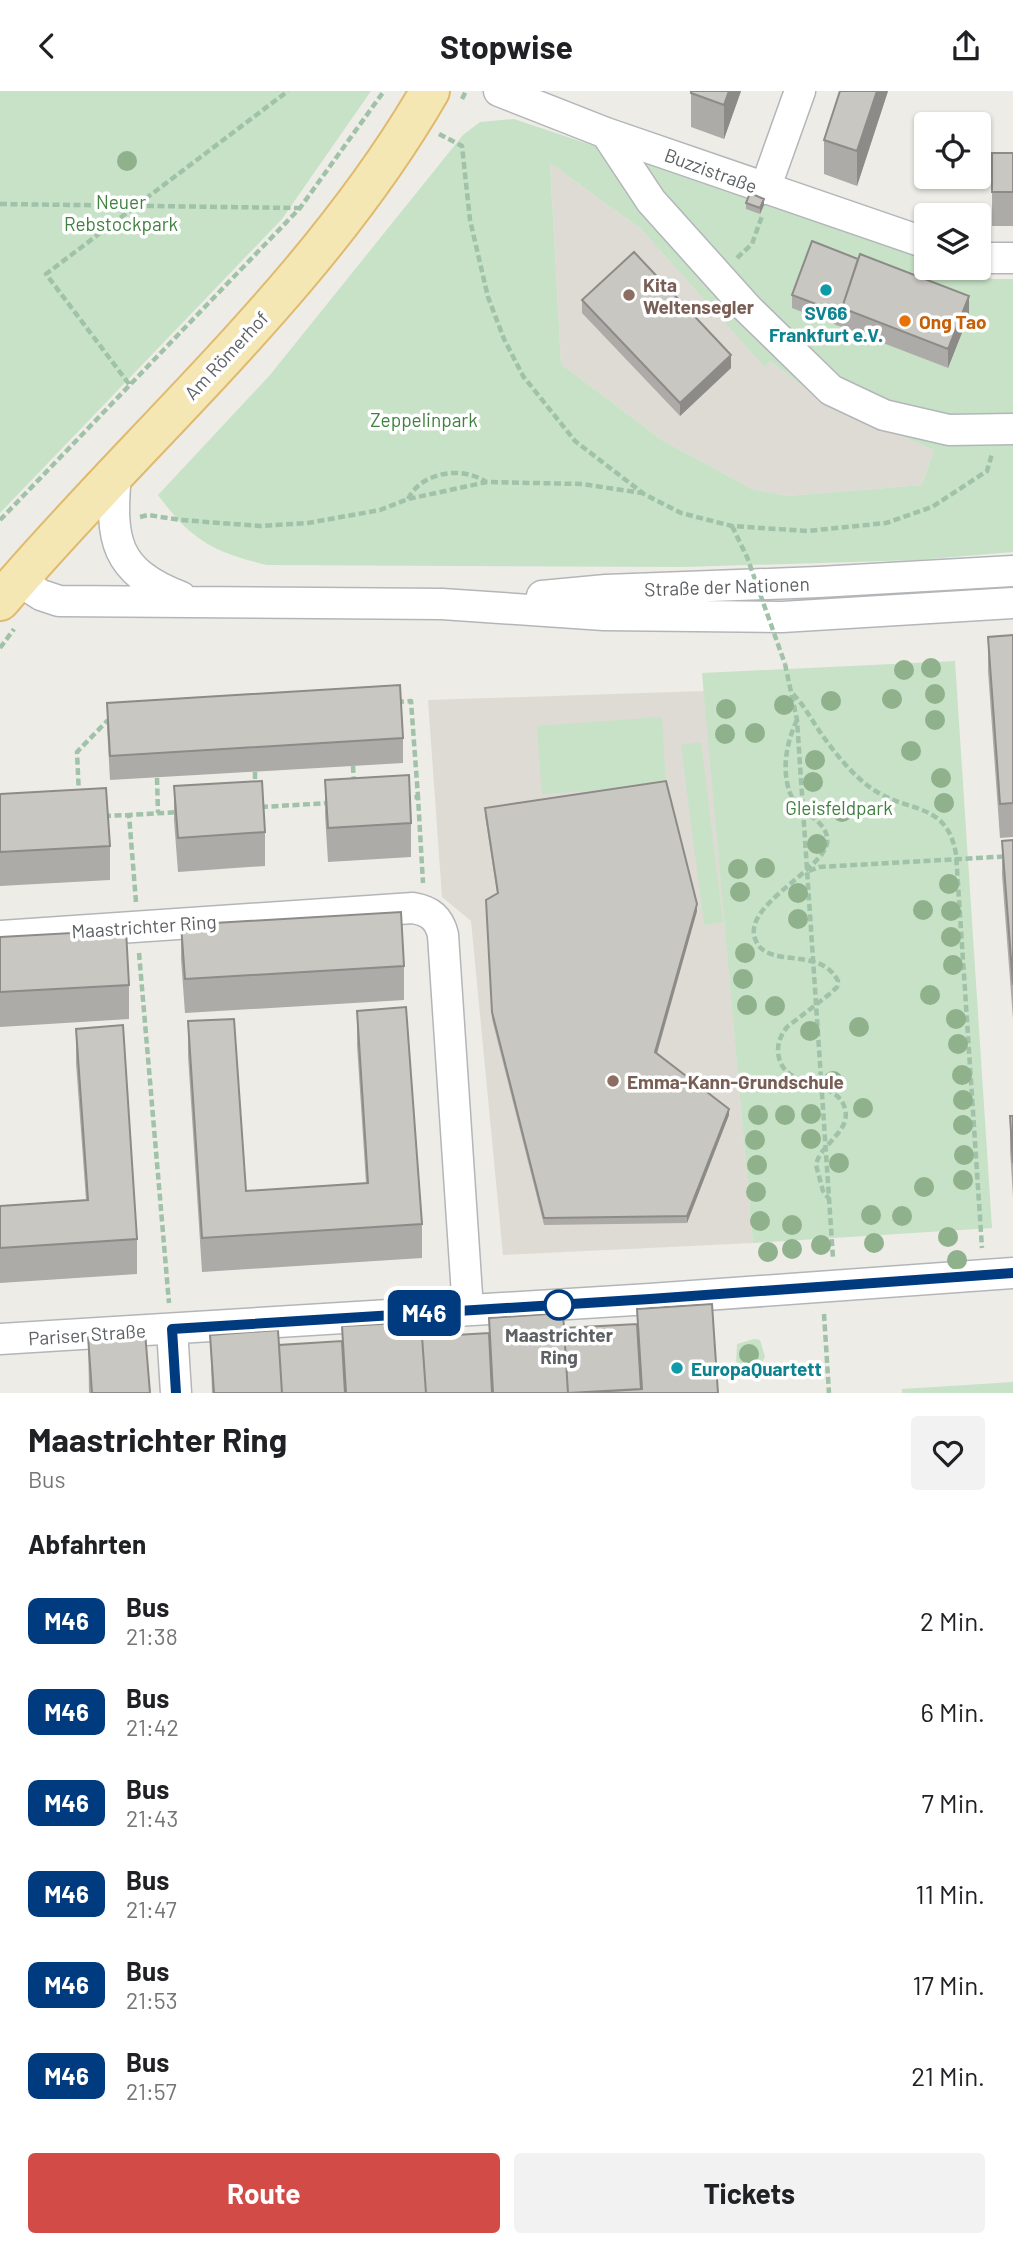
<!DOCTYPE html>
<html lang="de">
<head>
<meta charset="utf-8">
<style>
	body { margin:0; font-family:Barlow,sans-serif; background:#f2f2f2; color:#202124; height:100vh; display:flex; flex-direction:column; font-size:26px; white-space:nowrap }
	* { box-sizing:border-box; margin:0 }
	p { font-size:23px; color:#757577 }
	.icon { flex:none; width:38px; height:38px; fill:none; stroke:currentColor; stroke-width:2; stroke-linecap:round; stroke-linejoin:round }
	.map { position:relative; height:1302px; overflow:hidden }
	.sheet { display:flex; flex-direction:column; background:#fff; flex:1 }
	.sheet>* { flex:none }
	.badge { padding:0 14px; border-radius:10px; font-size:24px; line-height:46px }
	.buttons { position:absolute; left:914px; top:21px; display:grid; gap:14px }
	.buttons a { display:grid; place-items:center; width:77px; height:77px; border-radius:7px; background:#fff; box-shadow:0 2px 5px #0004; font-size:35px }
	.map>.badge { position:absolute; translate:-50% -50%; box-shadow:0 0 0 4px #fff }
	h2 { padding:0 28px; font-size:26px; line-height:63px }
	.round { display:grid; place-items:center; flex:none; width:74px; height:74px; border-radius:7px; background:#f2f2f2 }
	.summary { display:flex; align-items:center; justify-content:space-between; height:119px; padding:0 28px }
	h1 { font-size:33px; font-weight:700; line-height:52px }
	.action { display:flex; gap:14px; margin-top:auto; padding:14px 28px }
	.action a { flex:1; height:80px; border-radius:7px; background:#d34b47; color:#fff; font-size:28px; font-weight:700; line-height:80px; text-align:center }
	.action a+a { background:#f2f2f2; color:#202124 }
	ul { padding:0; list-style:none }
	li { display:flex; align-items:center; gap:21px; height:91px; padding:0 28px }
	li div { flex:1 }
	li b { display:block; font-size:26px }
	li em { font-style:normal }
	li .badge { min-width:77px; font-weight:700; text-align:center }
	header { display:flex; justify-content:space-between; align-items:center; height:91px; padding:0 28px; background:#fff; font-size:32px; font-weight:700 }
	.map>svg:first-child { display:block }
	.education { fill:#dedbd5 }
	.green { fill:#c7e2c6; fill-rule:evenodd }
	.lines { fill:none; stroke-linecap:round; stroke-linejoin:round }
	.minor-casing { stroke:#b3b6b9; stroke-width:33 }
	.major-casing { stroke:#dfba6e; stroke-width:42 }
	.path { stroke:#a0c2a8; stroke-width:4.5; stroke-dasharray:7 3.5; stroke-linecap:butt }
	.minor { stroke:#fff; stroke-width:30 }
	.major { stroke:#f5e7b4; stroke-width:38 }
	.path-bridge { stroke:#a0c2a8; stroke-width:4.5; stroke-dasharray:7 3.5; stroke-linecap:butt }
	.tree { fill:#8fb18b }
	.wall { fill:#adaba7 }
	.shaded-wall { fill:#8d8b88 }
	.building { fill:#c9c7c2; stroke:#8d8b88; stroke-width:2 }
	.line-casing { stroke:#fff; stroke-width:16 }
	.line { stroke:#003b80; stroke-width:10 }
	.culture-dot { fill:#0f9aa8; stroke:#fff; stroke-width:2.5 }
	.education-dot { fill:#8d6e63; stroke:#fff; stroke-width:2.5 }
	.food-dot { fill:#e8710a; stroke:#fff; stroke-width:2.5 }
	.stop-dot { fill:#fff; stroke:#003b80; stroke-width:3.5 }
	.labels { text-anchor:middle; dominant-baseline:central; stroke-width:7; stroke-linejoin:round; paint-order:stroke }
	.street-label { font-size:19px; fill:#5e6164; stroke:#fff }
	.park-label { font-size:19px; fill:#418041; stroke:#fff }
	.education-label { font-size:19px; font-weight:bold; fill:#785e54; stroke:#fff; text-anchor:start }
	.culture-label { font-size:19px; font-weight:bold; fill:#0d838f; stroke:#fff }
	.food-label { font-size:19px; font-weight:bold; fill:#c56008; stroke:#fff; text-anchor:start }
	.stop-label { font-size:19px; font-weight:bold; fill:#5e6164; stroke:#fff }
</style>
</head>
<body>
<header><svg class="icon" aria-label="back" viewBox="0 0 24 24"><path d="M15 5l-7 7 7 7"/></svg>Stopwise<svg class="icon" aria-label="share" viewBox="0 0 24 24"><path d="M12 15V3M7 8l5-5 5 5M5 13v7h14v-7"/></svg></header>
<div class="map">
<svg width="1013" height="1302" viewBox="0 0 1013 1302">
	<rect width="100%" height="100%" fill="#eeece6"/>
	<path class="education" d="M 550,72 L 641,138 L 765,275 L 770,270 L 827,314 L 934,359 L 922,394 L 788,405 L 752,398 L 662,349 L 561,273 Z
		M 704,600 L 753,1152 L 503,1164 L 471,830 L 442,806 L 428,609 Z"/>
	<path class="green" d="M 0,0 L 371,0 L 282,128 L 0,422 Z
		M 514,28 L 926,166 L 926,177 L 958,177 L 992,188 L 1013,188 L 1013,461 L 917,469 L 683,476 L 267,474 C 213,461 192,450 158,404 L 270,284 L 463,44 L 480,31 ZM 550,72 L 641,138 L 765,276 L 770,270 L 827,314 L 934,359 L 922,394 L 788,405 L 752,398 L 662,349 L 561,273 ZM 792,216 L 969,224 L 948,277 Z
		M 955,570 L 992,1137 L 753,1152 L 702,582 Z
		M 662,626 L 666,695 L 542,703 L 537,635 Z
		M 701,651 L 723,831 L 704,834 L 681,654 Z
		M 754,1248 L 760,1249 L 765,1266 L 757,1280 L 750,1280 L 736,1273 L 737,1253 Z
		M 1013,1291 L 1013,1302 L 902,1302 L 902,1298 Z"/>
	<g class="lines">
		<defs>
			<path id="minor" d="M 499,0 L 606,42 L 926,152
				M 606,42 L 651,110 L 748,218 L 831,299 L 884,324 L 949,339 L 1013,338
				M 765,98 L 800,0
				M 978,167 L 1013,167
				M 116,382 C 110,449 114,480 181,506
				M 18,489 L 41,504 L 59,510 L 442,513 L 604,524 L 782,526 L 1013,512
				M 542,505 L 606,499 L 819,491 L 1013,480
				M 0,845 L 413,817 C 430,820 439,827 443,844 L 468,1219
				M 172,1238 L 176,1302
				M 0,1248 L 650,1208 L 1013,1182"/>
			<path id="major" d="M 0,510 C 144,341 318,194 430,0"/>
		</defs>
		<use href="#minor" class="minor-casing"/>
		<use href="#major" class="major-casing"/>
		<path class="path" d="M 462,8 L 466,0
			M 439,43 L 462,55 L 470,129 L 488,206 L 504,248 L 523,285 L 575,350 L 644,403 L 681,422 L 732,435 L 807,440 L 886,432 L 932,416 L 987,380 L 992,363
			M 0,113 L 300,117
			M 737,167 L 752,153 L 762,125
			M 129,293 L 46,183 L 288,0
			M 408,408 C 422,380 463,375 486,391
			M 140,426 L 148,424 L 181,429 L 260,435 L 308,432 L 380,419 L 408,408 L 487,391 L 582,393 L 642,402
			M 0,429 L 300,117 L 384,0
			M 0,557 L 14,538
			M 785,573 L 797,629 L 833,1167
			M 793,603 C 803,613 810,626 818,638 C 833,660 854,687 877,701 C 912,722 947,712 956,763 L 982,1157
			M 397,611 L 411,610 L 418,706
			M 797,629 C 787,650 781,678 790,702 C 797,721 835,732 826,756 C 814,784 740,817 756,850 C 768,878 821,855 838,890 L 837,896 L 831,902 L 787,936 C 780,945 776,955 779,967 C 787,999 839,989 845,1018 C 851,1041 820,1053 816,1074 L 823,1100 L 829,1108
			M 353,675 L 354,692
			M 255,681 L 255,694
			M 157,687 L 158,722
			M 79,705 L 77,661 L 107,630 L 113,630
			M 404,707 L 418,706 L 423,792
			M 261,716 L 329,712
			M 104,725 L 129,724
			M 809,780 L 819,776 L 1013,765
			M 136,811 L 129,724 L 179,721
			M 139,862 L 169,1212
			M 824,1223 L 829,1302"/>
		<use href="#minor" class="minor"/>
		<use href="#major" class="major"/>
		<path class="path-bridge" d="M 732,435 L 747,466 L 785,573"/>
	</g>
	<g class="tree">
		<circle cx="127" cy="70" r="10"/>
		<circle cx="931" cy="577" r="10"/>
		<circle cx="904" cy="579" r="10"/>
		<circle cx="935" cy="603" r="10"/>
		<circle cx="892" cy="608" r="10"/>
		<circle cx="831" cy="610" r="10"/>
		<circle cx="784" cy="614" r="10"/>
		<circle cx="726" cy="618" r="10"/>
		<circle cx="935" cy="629" r="10"/>
		<circle cx="755" cy="642" r="10"/>
		<circle cx="725" cy="643" r="10"/>
		<circle cx="911" cy="660" r="10"/>
		<circle cx="815" cy="669" r="10"/>
		<circle cx="941" cy="687" r="10"/>
		<circle cx="813" cy="691" r="10"/>
		<circle cx="944" cy="712" r="10"/>
		<circle cx="842" cy="721" r="10"/>
		<circle cx="817" cy="753" r="10"/>
		<circle cx="765" cy="777" r="10"/>
		<circle cx="738" cy="778" r="10"/>
		<circle cx="949" cy="793" r="10"/>
		<circle cx="740" cy="801" r="10"/>
		<circle cx="798" cy="802" r="10"/>
		<circle cx="923" cy="819" r="10"/>
		<circle cx="951" cy="820" r="10"/>
		<circle cx="798" cy="828" r="10"/>
		<circle cx="951" cy="846" r="10"/>
		<circle cx="745" cy="862" r="10"/>
		<circle cx="953" cy="874" r="10"/>
		<circle cx="743" cy="888" r="10"/>
		<circle cx="930" cy="904" r="10"/>
		<circle cx="747" cy="914" r="10"/>
		<circle cx="775" cy="915" r="10"/>
		<circle cx="956" cy="928" r="10"/>
		<circle cx="859" cy="936" r="10"/>
		<circle cx="810" cy="940" r="10"/>
		<circle cx="958" cy="953" r="10"/>
		<circle cx="962" cy="984" r="10"/>
		<circle cx="833" cy="990" r="10"/>
		<circle cx="963" cy="1009" r="10"/>
		<circle cx="863" cy="1017" r="10"/>
		<circle cx="811" cy="1023" r="10"/>
		<circle cx="758" cy="1024" r="10"/>
		<circle cx="785" cy="1024" r="10"/>
		<circle cx="963" cy="1034" r="10"/>
		<circle cx="811" cy="1048" r="10"/>
		<circle cx="755" cy="1049" r="10"/>
		<circle cx="964" cy="1064" r="10"/>
		<circle cx="839" cy="1072" r="10"/>
		<circle cx="757" cy="1074" r="10"/>
		<circle cx="963" cy="1089" r="10"/>
		<circle cx="924" cy="1096" r="10"/>
		<circle cx="756" cy="1101" r="10"/>
		<circle cx="871" cy="1124" r="10"/>
		<circle cx="902" cy="1125" r="10"/>
		<circle cx="760" cy="1130" r="10"/>
		<circle cx="792" cy="1134" r="10"/>
		<circle cx="948" cy="1146" r="10"/>
		<circle cx="874" cy="1152" r="10"/>
		<circle cx="821" cy="1154" r="10"/>
		<circle cx="792" cy="1158" r="10"/>
		<circle cx="768" cy="1161" r="10"/>
		<circle cx="957" cy="1169" r="10"/>
		<circle cx="749" cy="1263" r="10"/>
	</g>
	<path class="wall" d="M 691,0 L 741,0 L 724,48 L 691,36 Z
		M 888,0 L 857,95 L 824,83 L 824,49 Z
		M 992,62 L 1013,62 L 1013,135 L 992,135 Z
		M 746,112 L 764,114 L 760,123 L 746,118 Z
		M 792,204 L 969,224 L 948,277 L 792,217 Z
		M 582,209 L 731,277 L 680,325 L 582,222 Z
		M 1013,544 L 1013,746 L 1000,747 L 988,580 L 988,546 Z
		M 107,612 L 403,647 L 403,672 L 110,689 L 107,636 Z
		M 325,689 L 411,732 L 411,766 L 328,771 L 325,723 Z
		M 174,695 L 265,741 L 265,775 L 178,781 L 174,729 Z
		M 0,703 L 110,755 L 110,789 L 0,795 Z
		M 485,717 L 697,820 L 657,963 L 729,1024 L 687,1132 L 544,1134 L 492,928 L 486,809 L 497,802 L 485,724 Z
		M 1013,749 L 1013,928 L 1002,784 L 1002,750 Z
		M 181,834 L 404,875 L 404,909 L 185,922 L 181,868 Z
		M 0,846 L 129,894 L 129,928 L 0,936 Z
		M 357,920 L 422,1133 L 422,1167 L 202,1181 L 188,965 L 188,930 L 246,1100 L 366,1092 L 357,954 Z
		M 76,938 L 137,1148 L 137,1183 L 0,1192 L 0,1115 L 86,1109 L 76,972 Z
		M 1010,1025 L 1013,1025 L 1013,1106 L 1010,1059 Z
		M 637,1218 L 718,1302 L 212,1302 L 210,1244 L 279,1254 L 342,1250 L 342,1235 L 422,1246 L 489,1242 L 489,1227 L 564,1237 L 637,1233 Z
		M 88,1245 L 150,1302 L 89,1302 Z"/>
	<path class="shaded-wall" d="M 729,0 L 741,0 L 724,48 L 724,14 Z
		M 877,0 L 888,0 L 857,95 L 857,60 Z
		M 764,108 L 764,114 L 760,123 L 760,117 Z
		M 969,205 L 969,224 L 948,277 L 948,258 Z
		M 731,264 L 731,277 L 680,325 L 680,312 Z
		M 697,813 L 697,820 L 655,968 L 655,961 Z
		M 729,1018 L 729,1024 L 687,1132 L 687,1125 Z"/>
	<path class="building" d="M 691,0 L 729,0 L 724,14 L 691,2 Z
		M 840,0 L 877,0 L 857,60 L 824,49 Z
		M 992,62 L 1013,62 L 1013,101 L 992,101 Z
		M 750,102 L 764,108 L 760,117 L 746,112 Z
		M 812,150 L 858,168 L 842,217 L 842,223 L 792,204 Z
		M 634,161 L 731,264 L 680,312 L 582,209 Z
		M 860,163 L 969,205 L 948,258 L 842,217 Z
		M 1013,544 L 1013,712 L 1000,713 L 988,546 Z
		M 400,594 L 403,647 L 110,665 L 107,612 Z
		M 409,684 L 411,732 L 328,737 L 325,689 Z
		M 262,690 L 265,741 L 178,747 L 174,695 Z
		M 666,690 L 697,813 L 655,961 L 729,1018 L 687,1125 L 544,1127 L 492,921 L 486,809 L 498,802 L 485,717 Z
		M 106,697 L 110,755 L 0,761 L 0,703 Z
		M 1013,749 L 1013,894 L 1002,750 Z
		M 401,821 L 404,875 L 185,888 L 181,834 Z
		M 126,839 L 129,894 L 0,901 L 0,846 Z
		M 406,916 L 422,1133 L 202,1147 L 188,930 L 234,928 L 246,1100 L 368,1092 L 357,920 Z
		M 123,934 L 137,1148 L 0,1157 L 0,1115 L 88,1109 L 76,938 Z
		M 1010,1025 L 1013,1025 L 1013,1072 Z
		M 712,1213 L 718,1302 L 579,1302 L 642,1298 L 637,1218 Z
		M 563,1222 L 568,1302 L 493,1302 L 489,1227 Z
		M 421,1231 L 426,1302 L 346,1302 L 342,1235 Z
		M 637,1233 L 641,1298 L 568,1302 L 564,1237 Z
		M 278,1239 L 282,1302 L 214,1302 L 210,1244 Z
		M 145,1241 L 150,1302 L 92,1302 L 88,1245 Z
		M 489,1242 L 492,1302 L 426,1302 L 422,1246 Z
		M 342,1250 L 345,1302 L 282,1302 L 279,1254 Z"/>
	<g class="lines">
		<defs>
			<path id="line" d="M 176,1302 L 172,1238 L 650,1208 L 1013,1182"/>
		</defs>
		<use href="#line" class="line-casing"/>
		<use href="#line" class="line"/>
	</g>
	<g class="culture-dot">
		<circle cx="826" cy="199" r="7"/>
		<circle cx="677" cy="1277" r="7"/>
	</g>
	<g class="education-dot">
		<circle cx="629" cy="204" r="7"/>
		<circle cx="613" cy="990" r="7"/>
	</g>
	<circle class="food-dot" cx="905" cy="230" r="7"/>
	<circle class="stop-dot" cx="559" cy="1214" r="14"/>
	<g class="labels">
		<g class="street-label">
			<text transform="translate(711 79) rotate(20)">Buzzistraße</text>
			<text transform="translate(226 264) rotate(-47)">Am Römerhof</text>
			<text transform="translate(727 495) rotate(-2)">Straße der Nationen</text>
			<text transform="translate(144 835) rotate(-4)">Maastrichter Ring</text>
			<text transform="translate(87 1243) rotate(-4)">Pariser Straße</text>
		</g>
		<g class="park-label">
			<text x="121" y="110">Neuer<tspan x="121" dy="22">Rebstockpark</tspan></text>
			<text x="424" y="328">Zeppelinpark</text>
			<text x="839" y="716">Gleisfeldpark</text>
		</g>
		<g class="education-label">
			<text x="643" y="193">Kita<tspan x="643" dy="22">Weltensegler</tspan></text>
			<text x="627" y="990">Emma-Kann-Grundschule</text>
		</g>
		<g class="culture-label">
			<text x="826" y="221">SV66<tspan x="826" dy="22">Frankfurt e.V.</tspan></text>
			<text x="691" y="1277" text-anchor="start">EuropaQuartett</text>
		</g>
		<g class="food-label">
			<text x="919" y="230">Ong Tao</text>
		</g>
		<g class="stop-label">
			<text x="559" y="1243">Maastrichter<tspan x="559" dy="22">Ring</tspan></text>
		</g>
	</g>
</svg>
<div class="buttons">
<a><svg class="icon" aria-label="locate" viewBox="0 0 24 24"><circle cx="12" cy="12" r="6"/><path d="M12 2v4M12 18v4M2 12h4M18 12h4"/></svg></a>
<a><svg class="icon" aria-label="layers" viewBox="0 0 24 24"><path d="M12 4l9 5-9 5-9-5zM3 14l9 5 9-5"/></svg></a>
</div>
<b class="badge" style="left:424px;top:1222px;background:#003b80;color:#fff">M46</b>
</div>
<section class="sheet">
<div class="summary"><div><h1>Maastrichter Ring</h1><p>Bus</p></div><a class="round"><svg class="icon" aria-label="heart" viewBox="0 0 24 24"><path d="M12 20l-8-8c-3-5 5-10 8-4 3-6 11-1 8 4z"/></svg></a></div>
<h2>Abfahrten</h2>
<ul>
<li><span class="badge" style="background:#003b80;color:#fff">M46</span><div><b>Bus</b><p>21:38</p></div><em>2 Min.</em></li>
<li><span class="badge" style="background:#003b80;color:#fff">M46</span><div><b>Bus</b><p>21:42</p></div><em>6 Min.</em></li>
<li><span class="badge" style="background:#003b80;color:#fff">M46</span><div><b>Bus</b><p>21:43</p></div><em>7 Min.</em></li>
<li><span class="badge" style="background:#003b80;color:#fff">M46</span><div><b>Bus</b><p>21:47</p></div><em>11 Min.</em></li>
<li><span class="badge" style="background:#003b80;color:#fff">M46</span><div><b>Bus</b><p>21:53</p></div><em>17 Min.</em></li>
<li><span class="badge" style="background:#003b80;color:#fff">M46</span><div><b>Bus</b><p>21:57</p></div><em>21 Min.</em></li>
</ul>
<div class="action"><a>Route</a><a>Tickets</a></div>
</section>
</body>
</html>
